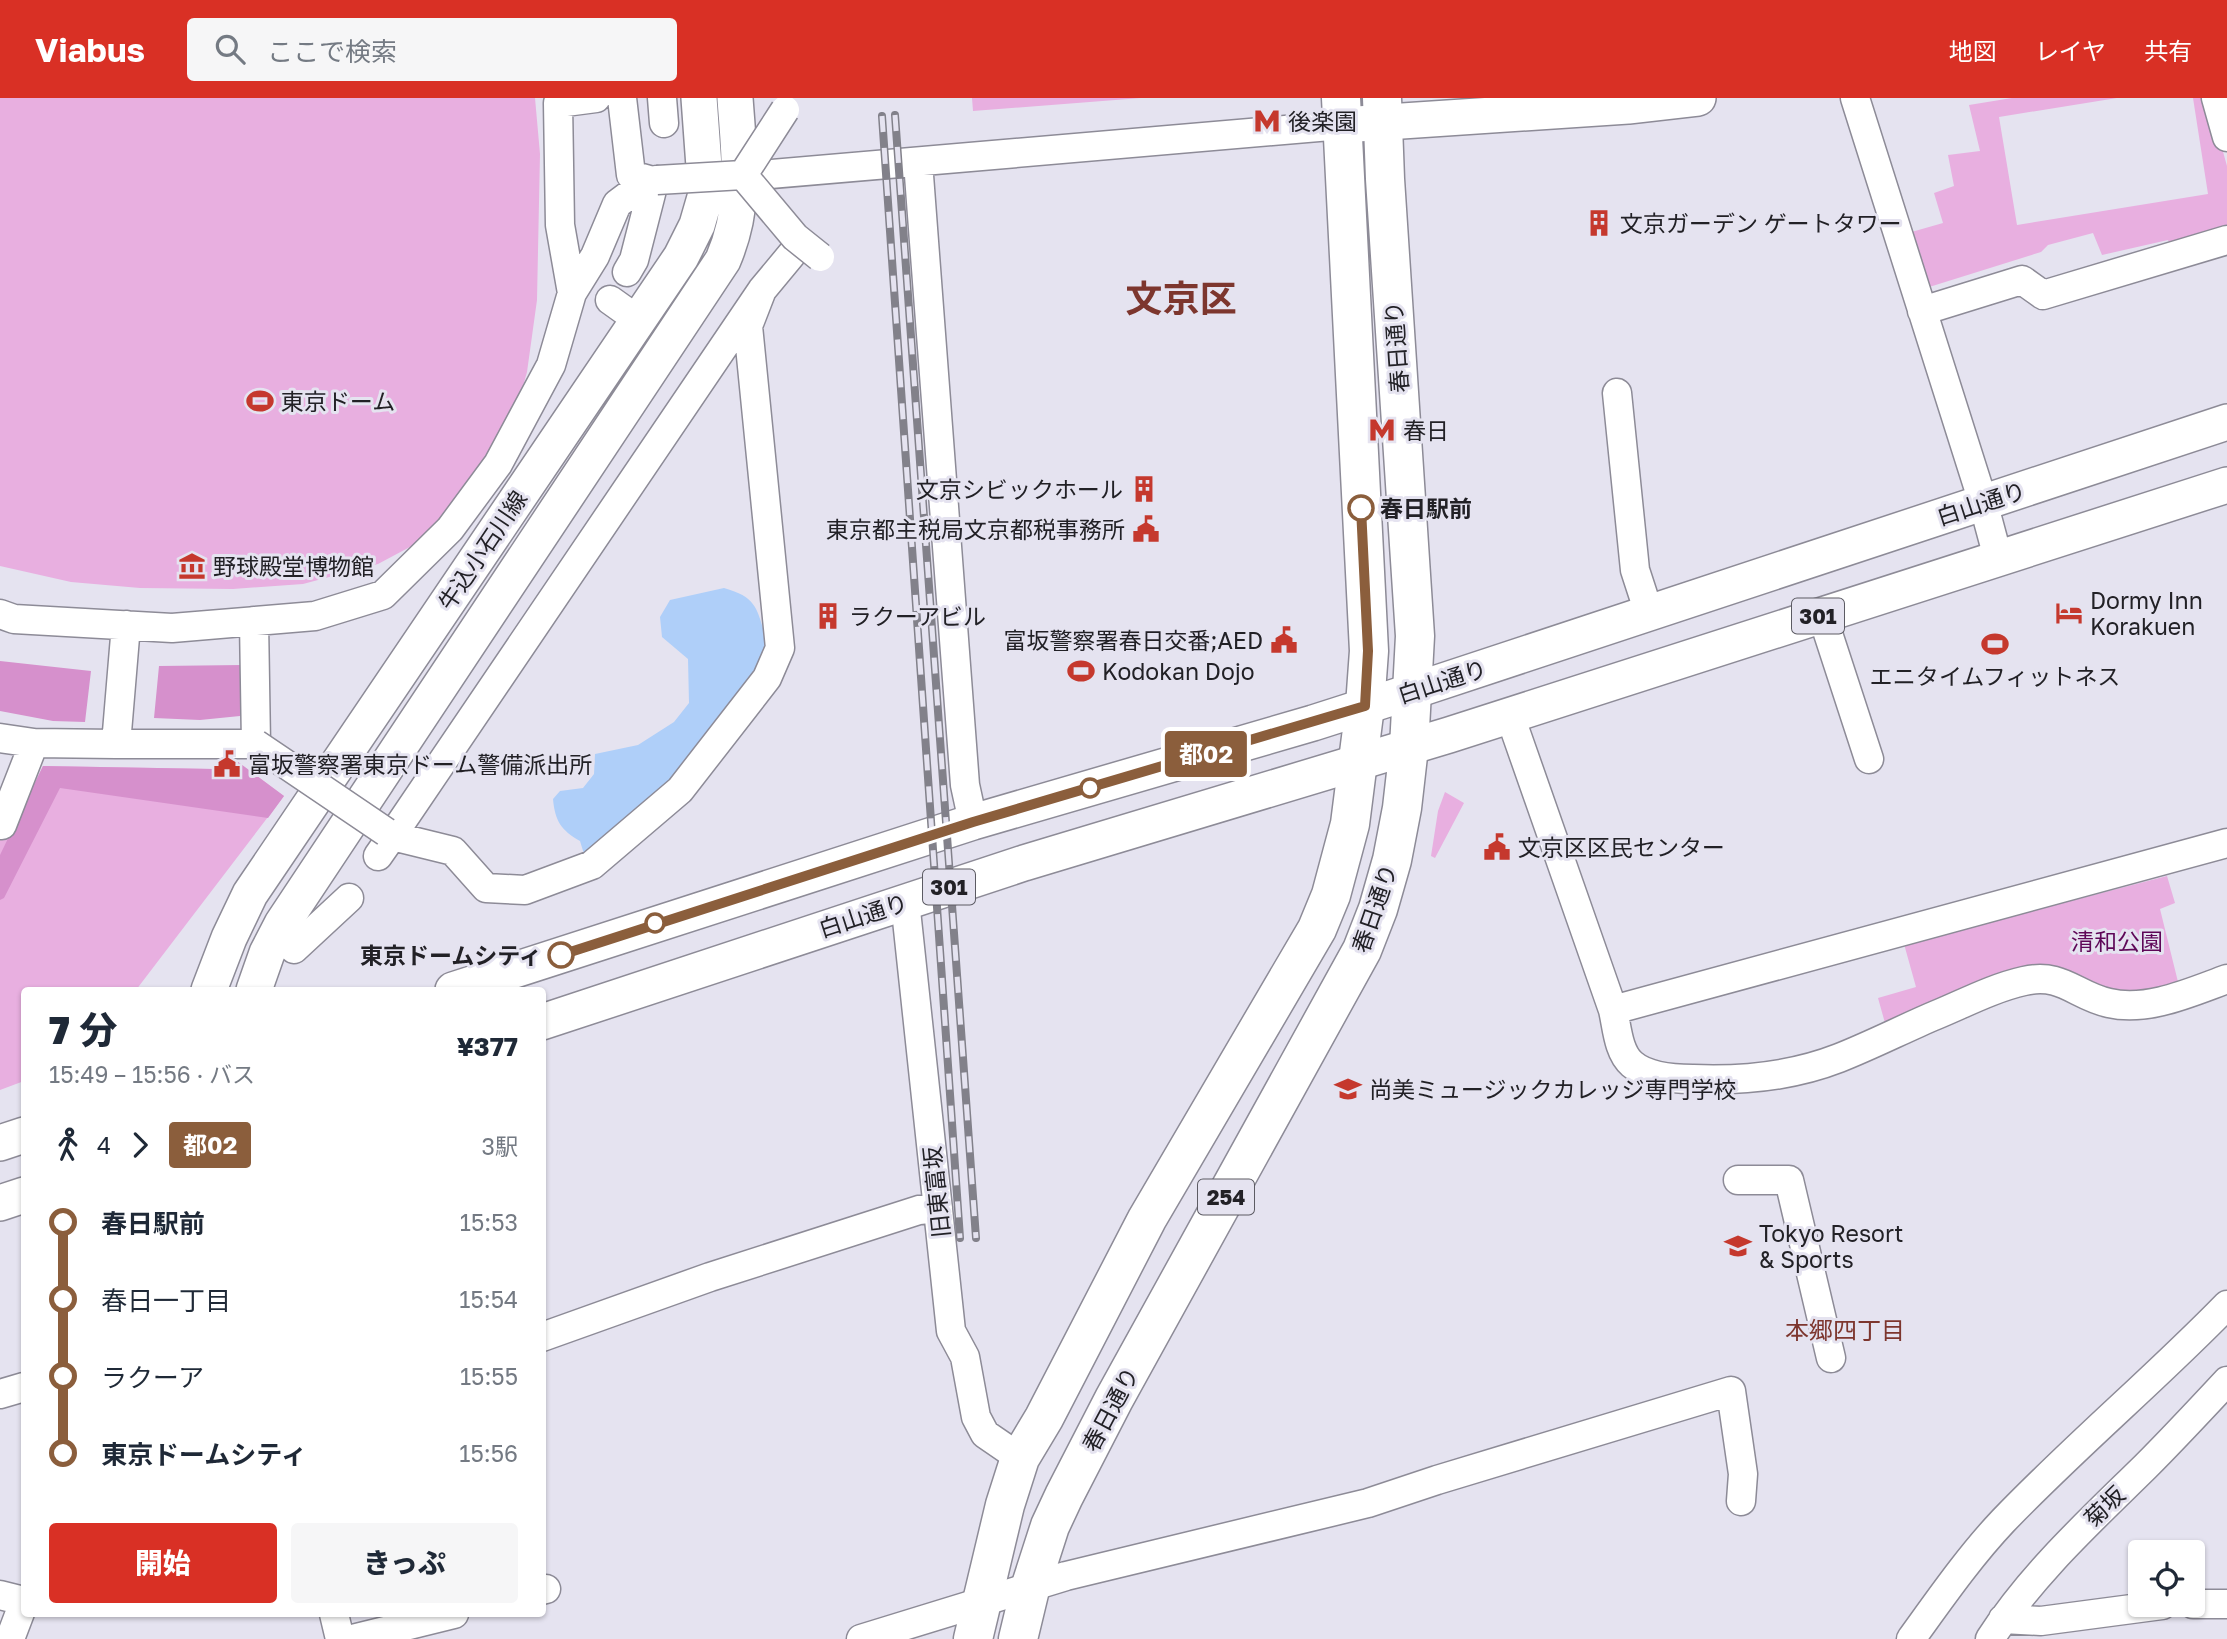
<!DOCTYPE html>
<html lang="ja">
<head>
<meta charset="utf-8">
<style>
	body { margin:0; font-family:"Golos Text","Noto Sans JP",sans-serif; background:#f6f6f7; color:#1f2937; height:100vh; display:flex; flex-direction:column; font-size:26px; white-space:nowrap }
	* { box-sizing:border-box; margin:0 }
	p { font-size:23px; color:#747a83 }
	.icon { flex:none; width:38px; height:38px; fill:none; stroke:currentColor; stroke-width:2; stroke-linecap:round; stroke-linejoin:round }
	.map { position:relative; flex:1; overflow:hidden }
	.side { position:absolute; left:21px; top:889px; width:525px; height:630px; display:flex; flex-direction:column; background:#fff; border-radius:7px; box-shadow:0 2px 5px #0004 }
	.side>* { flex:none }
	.badge { padding:0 14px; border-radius:5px; font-size:24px; line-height:46px }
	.tools { position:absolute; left:2128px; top:1442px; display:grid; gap:14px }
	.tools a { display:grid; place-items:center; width:77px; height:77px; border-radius:7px; background:#fff; box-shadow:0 2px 5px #0004; font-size:35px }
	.map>.badge { position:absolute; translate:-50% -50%; box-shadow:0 0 0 4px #fff }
	.legs { display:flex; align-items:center; gap:10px; height:77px; padding:0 28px; font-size:23px }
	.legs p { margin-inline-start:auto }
	.overview { display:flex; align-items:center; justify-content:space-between; height:119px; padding:0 28px }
	h1 { font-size:38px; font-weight:800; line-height:52px }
	.cta { display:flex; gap:14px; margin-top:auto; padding:14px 28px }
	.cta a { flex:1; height:80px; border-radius:7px; background:#d93025; color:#fff; font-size:28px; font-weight:800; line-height:80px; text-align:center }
	.cta a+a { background:#f6f6f7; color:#1f2937 }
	ul { padding:0 28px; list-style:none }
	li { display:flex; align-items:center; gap:24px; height:77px; font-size:26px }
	li i { display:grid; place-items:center; width:10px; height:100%; margin:0 9px; background:currentColor }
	li i::after { content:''; width:18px; height:18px; margin:-9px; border:5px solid; border-radius:50%; background:#fff }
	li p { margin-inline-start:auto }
	li:first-child i { background:linear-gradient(#0000 50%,currentColor 0) }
	li:last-child i { background:linear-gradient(currentColor 50%,#0000 0) }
	header { display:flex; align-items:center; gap:42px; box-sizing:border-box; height:98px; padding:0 35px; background:#d93025; color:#fff }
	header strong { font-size:33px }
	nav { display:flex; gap:38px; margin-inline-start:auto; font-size:24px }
	.search { width:490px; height:63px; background:#f6f6f7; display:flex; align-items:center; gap:18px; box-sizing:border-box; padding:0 24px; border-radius:7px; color:#747a83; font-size:26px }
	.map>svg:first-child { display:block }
	.green { fill:#e8afe0 }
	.forest { fill:#d690cc }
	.water { fill:#afcff9 }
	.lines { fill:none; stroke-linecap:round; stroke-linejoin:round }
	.minor-casing { stroke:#8d8b97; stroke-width:31 }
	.major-casing { stroke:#8d8b97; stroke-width:38 }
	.highway-casing { stroke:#8d8b97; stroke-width:41 }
	.minor { stroke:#fff; stroke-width:28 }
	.major { stroke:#fff; stroke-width:35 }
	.highway { stroke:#fff; stroke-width:38 }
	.rail-casing { stroke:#82818a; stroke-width:8 }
	.rail { stroke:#e5e3f0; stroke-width:5; stroke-dasharray:16; stroke-linecap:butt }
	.minor-bridge-casing { stroke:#8d8b97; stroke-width:31; stroke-linecap:butt }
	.minor-bridge { stroke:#fff; stroke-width:28 }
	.line-1-casing { stroke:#fff; stroke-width:16 }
	.line-1 { stroke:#8b5e3c; stroke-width:10 }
	.stop-1-dot { fill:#fff; stroke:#8b5e3c; stroke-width:3.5 }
	.labels { text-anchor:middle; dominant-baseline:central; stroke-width:6; stroke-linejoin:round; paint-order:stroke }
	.shield { fill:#e5e3f0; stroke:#5c5b63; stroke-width:2 }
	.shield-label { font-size:21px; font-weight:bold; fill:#222126 }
	.poi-label { font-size:23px; fill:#222126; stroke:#e5e3f0; text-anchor:start }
	.street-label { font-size:23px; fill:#222126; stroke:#e5e3f0 }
	.stop-label { font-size:23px; font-weight:bold; fill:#222126; stroke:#e5e3f0; text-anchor:start }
	.park-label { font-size:23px; fill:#5e0758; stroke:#e5e3f0 }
	.neighbourhood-label { font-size:24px; fill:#7d362e; stroke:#e5e3f0 }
	.town-label { font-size:37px; font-weight:bold; fill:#7d362e; stroke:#e5e3f0 }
</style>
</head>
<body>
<header>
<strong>Viabus</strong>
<div class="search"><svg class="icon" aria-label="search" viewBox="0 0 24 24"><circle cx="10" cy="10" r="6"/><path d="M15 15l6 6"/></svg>ここで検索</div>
<nav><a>地図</a><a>レイヤ</a><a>共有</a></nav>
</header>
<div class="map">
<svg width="2227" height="1541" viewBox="0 0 2227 1541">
	<rect width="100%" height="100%" fill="#e5e3f0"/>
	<path class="green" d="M 0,0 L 535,0 L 540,56 L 537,202 L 527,274 L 511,331 L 498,366 L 423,442 L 378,466 L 303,486 L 233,491 L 140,490 L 71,484 L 0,468 Z
		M 972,0 L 1141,0 L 973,13 Z
		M 2012,0 L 2117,0 L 1999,19 L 2017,127 L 2208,96 L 2193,0 L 2208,0 L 2227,68 L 2227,141 L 2173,156 L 2168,142 L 2102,157 L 2093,135 L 2048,147 L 2041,154 L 1926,190 L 1908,135 L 1943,125 L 1934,95 L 1954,88 L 1948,57 L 1980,53 L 1969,7 Z
		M 238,664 L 284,698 L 136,892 L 24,892 L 24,983 L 0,992 L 0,737 L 11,734 L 43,668 L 214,671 Z
		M 1445,694 L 1464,705 L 1435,760 L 1431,758 L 1438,713 Z
		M 2167,778 L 2175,805 L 2160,811 L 2179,888 C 2136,896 2121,903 2081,879 L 1885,925 L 1878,900 L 1916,889 L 1904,846 Z"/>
	<path class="forest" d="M 0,563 L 91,573 L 85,624 L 53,623 L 0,613 Z
		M 242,567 L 240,618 L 200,622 L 154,620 L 159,568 Z
		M 238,664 L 284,698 L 268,720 L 60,690 L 4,800 L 0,802 L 0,757 L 43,668 L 214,671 Z"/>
	<path class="water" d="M 724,490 C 760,500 756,513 768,544 L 743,597 L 687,663 L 655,697 L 584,756 L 580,743 C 561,732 555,723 553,701 L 560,693 L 583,690 L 594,676 L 595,656 L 638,647 L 674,624 L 689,605 L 688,561 L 662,539 L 660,519 L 670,502 Z"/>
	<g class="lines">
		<defs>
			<path id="minor" d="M 622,0 L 631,77 L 649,82
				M 662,0 L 664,25
				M 1855,0 L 1983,404 L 1998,460
				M 2216,0 L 2227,39
				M 918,64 L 965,687 L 973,724
				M 725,80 L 1342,27
				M 627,174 L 634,162 L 653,88 L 657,82
				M 762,192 L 748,228 L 780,550 L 767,580 L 680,692 L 592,767 L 525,792 L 486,790 L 453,753 L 392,738 L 762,192 L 801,145
				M 572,195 L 560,127 L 558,5 L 596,0
				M 610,202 L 624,212
				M 1922,213 L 2022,182 L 2043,197 L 2227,142
				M 1617,295 L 1635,472 L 1649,515
				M 0,516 L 14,521 L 172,530 L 315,518 L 383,497 L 450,431 L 498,366 L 551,267 L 572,195 L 595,158 L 617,106 L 649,82
				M 1822,517 L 1869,661
				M 126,527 L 116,646 L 256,646 L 254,523
				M 1510,618 L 1613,912 C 1617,929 1618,954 1632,966 C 1647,979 1674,981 1693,981 C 1741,983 1793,978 1839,960 C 1872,947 1903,931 1936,917 C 1965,905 1993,890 2024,883 C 2062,874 2076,898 2109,905 C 2148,914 2191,894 2227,881
				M 0,640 L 34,645 L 116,646
				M 0,727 L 2,727 L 34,645
				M 378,758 L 392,738 L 386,734
				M 905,803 L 951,1233 L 965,1259 L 976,1319 L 985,1336 L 1020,1360
				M 294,851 L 349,800
				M 1613,912 L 2227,745
				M 1738,1082 L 1789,1082 L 1831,1260
				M 542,1239 L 710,1179 L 919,1112 L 938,1110
				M 0,1296 L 24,1289
				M 542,1492 L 546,1491
				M 0,1497 L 24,1503
				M 2193,1506 L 2227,1506
				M 334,1516 L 340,1541
				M 2003,1521 L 2041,1523 L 2162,1507
				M 10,1541 L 24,1504
				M 352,1541 L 454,1516
				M 861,1541 L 1066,1478 L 1368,1405 L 1437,1382 L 1731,1293 L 1743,1376 L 1741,1403
				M 1911,1541 C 1940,1501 1969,1459 2003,1423 C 2075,1348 2155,1281 2227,1207
				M 1990,1541 C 2032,1476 2090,1423 2145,1369 C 2173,1341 2200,1312 2227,1283"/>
			<path id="major" d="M 1342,27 L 1628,8 L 1698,0
				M 209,892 L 229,840 L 250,796 L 681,159 L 697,127 L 706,96 L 699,0
				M 254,892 L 267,855 L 282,826 L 723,162 C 747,106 739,59 735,0
				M 453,892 L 973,724 L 1313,625 L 1413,593 L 2227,324
				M 542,924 L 1024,765 L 1449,637 L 2227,387
				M 0,1045 L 24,1037
				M 0,1105 L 24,1097"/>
			<path id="highway" d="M 973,1541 L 1005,1407 L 1020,1360 L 1044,1320 L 1147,1121 L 1317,831 L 1331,797 L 1350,726 L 1365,608 L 1369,553 L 1341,0
				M 1018,1541 L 1031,1487 L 1050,1428 L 1064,1398 L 1114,1301 L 1362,852 L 1378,811 L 1392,762 L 1402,710 L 1409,649 L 1415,538 L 1385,81 L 1382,0"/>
		</defs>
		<use href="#minor" class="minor-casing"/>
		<use href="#major" class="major-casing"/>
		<use href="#highway" class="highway-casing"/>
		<use href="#minor" class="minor"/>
		<use href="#major" class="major"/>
		<use href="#highway" class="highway"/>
		<defs>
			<path id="rail" d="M 895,17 L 976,1140
				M 882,18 L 960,1140"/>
		</defs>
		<use href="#rail" class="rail-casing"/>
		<use href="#rail" class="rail"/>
		<defs>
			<path id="minor-bridge" d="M 743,77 L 795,139 L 820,159
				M 657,82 L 743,77 L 785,12
				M 256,646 L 386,734"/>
		</defs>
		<use href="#minor-bridge" class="minor-bridge-casing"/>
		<use href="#minor-bridge" class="minor-bridge"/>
	</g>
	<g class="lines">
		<defs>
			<path id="line-1" d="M 561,857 L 973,724 L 1365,608 L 1368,553 L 1361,410"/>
		</defs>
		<use href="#line-1" class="line-1-casing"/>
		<use href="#line-1" class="line-1"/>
	</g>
	<defs>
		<symbol id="metro-bare" viewBox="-9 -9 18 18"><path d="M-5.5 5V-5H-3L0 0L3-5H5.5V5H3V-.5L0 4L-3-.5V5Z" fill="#c5382d" stroke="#e5e3f0" stroke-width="2.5" paint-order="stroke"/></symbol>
		<symbol id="building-bare" viewBox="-9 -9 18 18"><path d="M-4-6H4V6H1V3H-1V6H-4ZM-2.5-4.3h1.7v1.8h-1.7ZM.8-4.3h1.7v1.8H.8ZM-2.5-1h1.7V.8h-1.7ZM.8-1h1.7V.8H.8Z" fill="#c5382d" stroke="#e5e3f0" stroke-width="2.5" paint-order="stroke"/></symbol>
		<symbol id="stadium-bare" viewBox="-9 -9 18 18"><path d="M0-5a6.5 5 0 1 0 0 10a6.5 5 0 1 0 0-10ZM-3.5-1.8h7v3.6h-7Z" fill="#c5382d" stroke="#e5e3f0" stroke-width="2.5" paint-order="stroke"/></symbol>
		<symbol id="civic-bare" viewBox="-9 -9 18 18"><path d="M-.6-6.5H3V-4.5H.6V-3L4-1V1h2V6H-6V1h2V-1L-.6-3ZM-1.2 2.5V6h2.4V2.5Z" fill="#c5382d" stroke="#e5e3f0" stroke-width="2.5" paint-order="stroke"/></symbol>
		<symbol id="museum-bare" viewBox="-9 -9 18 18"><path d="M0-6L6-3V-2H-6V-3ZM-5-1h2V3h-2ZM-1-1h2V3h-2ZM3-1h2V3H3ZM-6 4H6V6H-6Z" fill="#c5382d" stroke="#e5e3f0" stroke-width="2.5" paint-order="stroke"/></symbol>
		<symbol id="hotel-bare" viewBox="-9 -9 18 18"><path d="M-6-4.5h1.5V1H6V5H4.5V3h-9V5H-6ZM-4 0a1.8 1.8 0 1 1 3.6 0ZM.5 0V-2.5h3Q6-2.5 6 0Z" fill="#c5382d" stroke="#e5e3f0" stroke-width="2.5" paint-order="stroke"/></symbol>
		<symbol id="university-bare" viewBox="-9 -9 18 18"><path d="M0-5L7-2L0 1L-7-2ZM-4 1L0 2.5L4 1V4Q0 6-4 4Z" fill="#c5382d" stroke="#e5e3f0" stroke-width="2.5" paint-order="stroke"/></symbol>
	</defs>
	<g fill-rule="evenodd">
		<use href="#metro-bare" x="1248" y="4" width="38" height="38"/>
		<use href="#building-bare" x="1580" y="106" width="38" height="38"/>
		<use href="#stadium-bare" x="241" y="284" width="38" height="38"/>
		<use href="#metro-bare" x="1363" y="313" width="38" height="38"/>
		<use href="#building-bare" x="1125" y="372" width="38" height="38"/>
		<use href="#civic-bare" x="1127" y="412" width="38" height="38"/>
		<use href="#museum-bare" x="173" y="449" width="38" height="38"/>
		<use href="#hotel-bare" x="2050" y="496" width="38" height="38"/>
		<use href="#building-bare" x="809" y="499" width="38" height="38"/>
		<use href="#civic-bare" x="1265" y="523" width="38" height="38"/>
		<use href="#stadium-bare" x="1976" y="527" width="38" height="38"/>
		<use href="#stadium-bare" x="1062" y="554" width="38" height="38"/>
		<use href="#civic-bare" x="208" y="647" width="38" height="38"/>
		<use href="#civic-bare" x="1478" y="730" width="38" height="38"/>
		<use href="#university-bare" x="1329" y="972" width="38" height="38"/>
		<use href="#university-bare" x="1719" y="1129" width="38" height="38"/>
	</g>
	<g class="stop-1-dot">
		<circle cx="1361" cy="410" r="12"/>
		<circle cx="1090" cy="690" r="9"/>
		<circle cx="655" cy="825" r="9"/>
		<circle cx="561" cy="857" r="12"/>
	</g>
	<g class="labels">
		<g class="shield">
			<rect x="1792" y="500.5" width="52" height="35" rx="5"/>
			<rect x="923" y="771.5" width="52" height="35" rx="5"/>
			<rect x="1198" y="1081.5" width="56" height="35" rx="5"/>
		</g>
		<g class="shield-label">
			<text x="1818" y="518">301</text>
			<text x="949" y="789">301</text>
			<text x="1226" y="1099">254</text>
		</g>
		<g class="poi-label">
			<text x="1288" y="23">後楽園</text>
			<text x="1620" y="125">文京ガーデン ゲートタワー</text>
			<text x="281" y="303">東京ドーム</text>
			<text x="1403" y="332">春日</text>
			<text x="1123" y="391" text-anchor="end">文京シビックホール</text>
			<text x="1125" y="431" text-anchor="end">東京都主税局文京都税事務所</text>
			<text x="213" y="468">野球殿堂博物館</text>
			<text x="2090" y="502">Dormy Inn<tspan x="2090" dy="26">Korakuen</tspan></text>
			<text x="849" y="518">ラクーアビル</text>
			<text x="1263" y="542" text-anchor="end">富坂警察署春日交番;AED</text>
			<text x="1102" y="573">Kodokan Dojo</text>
			<text x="1995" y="578" text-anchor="middle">エニタイムフィットネス</text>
			<text x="248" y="666">富坂警察署東京ドーム警備派出所</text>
			<text x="1518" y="749">文京区区民センター</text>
			<text x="1369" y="991">尚美ミュージックカレッジ専門学校</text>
			<text x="1759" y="1135">Tokyo Resort<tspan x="1759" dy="26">&amp; Sports</tspan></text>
		</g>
		<g class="street-label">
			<text transform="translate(1396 249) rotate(-94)">春日通り</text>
			<text transform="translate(1981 405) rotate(-18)">白山通り</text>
			<text transform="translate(482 452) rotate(-56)">牛込小石川線</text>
			<text transform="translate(1442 583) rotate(-18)">白山通り</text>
			<text transform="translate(1374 810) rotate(-71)">春日通り</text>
			<text transform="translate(863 817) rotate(-18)">白山通り</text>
			<text transform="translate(936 1094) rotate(-96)">旧東富坂</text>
			<text transform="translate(1110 1311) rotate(-62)">春日通り</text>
			<text transform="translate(2104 1408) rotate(-44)">菊坂</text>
		</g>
		<g class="stop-label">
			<text x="1380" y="410">春日駅前</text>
			<text x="542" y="857" text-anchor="end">東京ドームシティ</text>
		</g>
		<g class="park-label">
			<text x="2117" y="843">清和公園</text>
		</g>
		<g class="neighbourhood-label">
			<text x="1845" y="1231">本郷四丁目</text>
		</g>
		<g class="town-label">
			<text x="1181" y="200">文京区</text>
		</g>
	</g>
</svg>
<div class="tools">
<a><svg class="icon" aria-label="locate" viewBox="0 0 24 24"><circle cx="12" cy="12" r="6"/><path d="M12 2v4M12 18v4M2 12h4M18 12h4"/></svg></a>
</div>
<b class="badge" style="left:1206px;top:656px;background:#8b5e3c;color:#fff">都02</b>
<section class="side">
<div class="overview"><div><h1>7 分</h1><p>15:49 – 15:56 · バス</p></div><b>¥377</b></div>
<div class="legs"><svg class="icon" aria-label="walk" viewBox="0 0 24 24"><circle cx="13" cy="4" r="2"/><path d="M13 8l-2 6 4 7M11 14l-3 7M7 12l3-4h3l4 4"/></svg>4<svg class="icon" aria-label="forward" viewBox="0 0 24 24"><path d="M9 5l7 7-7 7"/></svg><b class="badge" style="background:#8b5e3c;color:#fff">都02</b><p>3駅</p></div>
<ul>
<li><i style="color:#8b5e3c"></i><b>春日駅前</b><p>15:53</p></li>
<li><i style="color:#8b5e3c"></i><span>春日一丁目</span><p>15:54</p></li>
<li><i style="color:#8b5e3c"></i><span>ラクーア</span><p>15:55</p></li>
<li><i style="color:#8b5e3c"></i><b>東京ドームシティ</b><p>15:56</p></li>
</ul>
<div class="cta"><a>開始</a><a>きっぷ</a></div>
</section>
</div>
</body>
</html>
